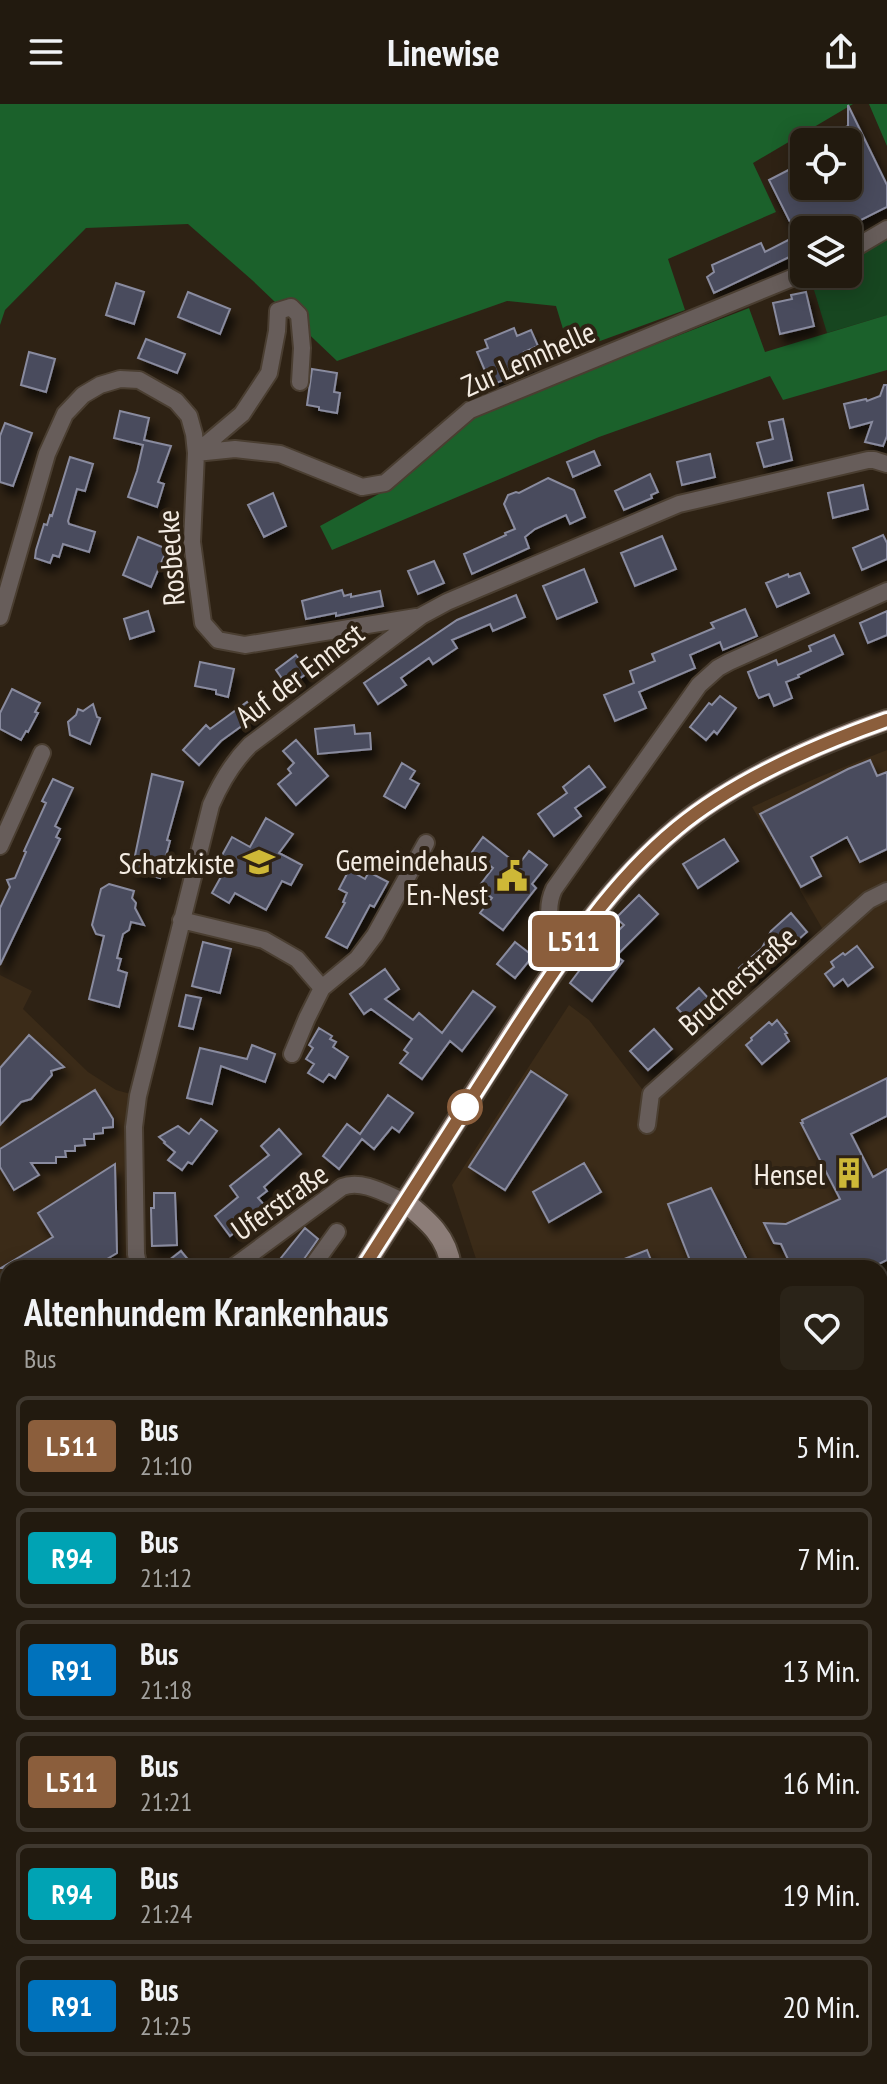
<!DOCTYPE html>
<html lang="de">
<head>
<meta charset="utf-8">
<style>
	body { margin:0; font-family:"PT Sans Narrow",sans-serif; background:#2a2318; color:#f1f3f6; height:100vh; display:flex; flex-direction:column; font-size:30px; white-space:nowrap }
	* { box-sizing:border-box; margin:0 }
	p { font-size:26px; color:#a2a19e }
	.icon { flex:none; width:44px; height:44px; fill:none; stroke:currentColor; stroke-width:2; stroke-linecap:round; stroke-linejoin:round }
	.map { position:relative; flex:1; overflow:hidden }
	.side { position:absolute; left:0px; top:1156px; width:888px; height:824px; display:flex; flex-direction:column; background:#221a0f; border-radius:24px 24px 0 0; box-shadow:0 4px 20px #0003,0 0 0 2px #3f382f }
	.side>* { flex:none }
	.badge { padding:0 16px; border-radius:6px; font-size:28px; line-height:52px }
	.tools { position:absolute; left:790px; top:24px; display:grid; gap:16px }
	.tools a { display:grid; place-items:center; width:72px; height:72px; border-radius:12px; background:#221a0f; box-shadow:0 4px 20px #0003,0 0 0 2px #3f382f; font-size:40px }
	.map>.badge { position:absolute; translate:-50% -50%; box-shadow:0 0 0 4px #fff }
	.round { display:grid; place-items:center; flex:none; width:84px; height:84px; border-radius:12px; background:#2a2318 }
	.headline { display:flex; align-items:center; justify-content:space-between; height:136px; padding:0 24px }
	h1 { font-size:38px; font-weight:800; line-height:60px }
	ul { padding:0; list-style:none }
	li { display:flex; align-items:center; gap:24px; height:100px; margin:0 16px 12px; padding:0 8px; border:4px solid #3f382f; border-radius:12px }
	li div { flex:1 }
	li b { display:block; font-size:30px }
	li em { font-style:normal }
	li .badge { min-width:88px; font-weight:700; text-align:center }
	header { display:flex; justify-content:space-between; align-items:center; height:104px; padding:0 24px; background:#221a0f; font-size:36px; font-weight:800 }
	.map>svg:first-child { display:block }
	.built { fill:#3b2b18 }
	.green { fill:#174620 }
	.forest { fill:#1b612b }
	.lines { fill:none; stroke-linecap:round; stroke-linejoin:round }
	.canal { stroke:#22596d; stroke-width:20 }
	.river { stroke:#22596d; stroke-width:34 }
	.building { fill:#494b5d; stroke:#898b9f; stroke-width:2; filter:url(#shadow) }
	.street-casing { stroke:#4a3e31; stroke-width:20 }
	.secondary-casing { stroke:#4a3e31; stroke-width:24 }
	.primary-casing { stroke:#4a3e31; stroke-width:24 }
	.street { stroke:#675d5a; stroke-width:16 }
	.secondary { stroke:#8c7d78; stroke-width:20 }
	.primary { stroke:#a9968f; stroke-width:20 }
	.rail { stroke:#b9b0a5; stroke-width:6; stroke-dasharray:10 10; stroke-linecap:butt }
	.line-casing { stroke:#fff; stroke-width:18 }
	.line { stroke:#8b5e3c; stroke-width:12 }
	.stop-dot { fill:#fff; stroke:#8b5e3c; stroke-width:4 }
	.labels { text-anchor:middle; dominant-baseline:central; stroke-width:8; stroke-linejoin:round; paint-order:stroke }
	.street-label { font-size:30px; fill:#f4ece3; stroke:#2e2214 }
	.poi-label { font-size:30px; fill:#f4ece3; stroke:#2e2214; text-anchor:end }
</style>
</head>
<body>
<header><svg class="icon" aria-label="menu" viewBox="0 0 24 24"><path d="M4 6h16M4 12h16M4 18h16"/></svg>Linewise<svg class="icon" aria-label="share" viewBox="0 0 24 24"><path d="M12 15V3M7 8l5-5 5 5M5 13v7h14v-7"/></svg></header>
<div class="map">
<svg width="887" height="1980" viewBox="0 0 887 1980">
	<defs>
		<filter id="shadow"><feDropShadow dx="5" dy="9" stdDeviation="4" flood-color="#0009"/></filter>
	</defs>
	<rect width="100%" height="100%" fill="#2e2214"/>
	<path class="built" d="M 887,646 L 887,1194 L 880,1198 L 880,1164 L 474,1164 L 476,1155 L 452,1081 L 569,901 L 589,916 L 652,998 L 830,838 L 752,703 L 819,673 Z
		M 0,871 L 32,887 L 23,905 L 88,968 L 116,986 L 138,992 L 139,1164 L 8,1164 L 8,1510 L 0,1511 Z
		M 0,1879 L 8,1882 L 8,1972 L 153,1972 L 161,1980 L 0,1980 Z"/>
	<path class="green" d="M 887,135 L 887,211 L 827,229 L 811,176 L 823,170 L 848,170 L 848,156 Z"/>
	<path class="forest" d="M 0,0 L 853,0 L 753,59 L 776,108 L 668,155 L 685,206 L 570,248 L 556,202 L 507,197 L 337,257 L 252,176 L 188,120 L 86,124 L 5,206 L 0,221 Z
		M 869,0 L 887,0 L 887,42 Z
		M 749,204 L 765,248 L 887,211 L 887,266 L 783,296 L 770,272 L 599,333 L 332,446 L 320,422 L 388,385 L 474,311 Z
		M 887,1194 L 887,1339 L 880,1341 L 880,1198 Z
		M 887,1373 L 887,1980 L 161,1980 L 153,1972 L 880,1972 L 880,1375 Z
		M 0,1524 L 8,1524 L 8,1557 L 0,1564 Z
		M 0,1651 L 8,1651 L 8,1858 L 0,1846 Z"/>
	<g class="lines">
		<path class="canal" d="M 880,1486 L 887,1481"/>
		<path class="river" d="M 880,1252 L 887,1245
			M 0,1574 L 8,1573
			M 0,1755 L 8,1764
			M 192,1972 L 213,1980
			M 262,1980 L 276,1972"/>
	</g>
	<path class="building" d="M 848,1 L 887,81 L 887,103 L 841,126 L 794,126 L 769,76 L 804,58 L 804,82 L 848,82 L 848,38 L 816,38 L 848,22 Z
		M 804,128 L 804,146 L 714,189 L 707,173 L 714,168 L 712,161 L 761,139 L 765,148 Z
		M 116,179 L 144,188 L 134,220 L 106,211 Z
		M 188,188 L 230,205 L 220,230 L 178,213 Z
		M 806,188 L 814,222 L 780,230 L 773,199 L 792,195 L 791,191 Z
		M 514,224 L 517,232 L 531,226 L 538,242 L 524,248 L 532,265 L 491,281 L 477,248 L 488,244 L 485,236 Z
		M 146,235 L 185,250 L 177,269 L 138,254 Z
		M 29,248 L 55,255 L 46,288 L 21,281 Z
		M 312,265 L 337,269 L 334,288 L 340,289 L 337,309 L 319,306 L 319,303 L 307,301 Z
		M 884,281 L 887,281 L 887,332 L 883,342 L 865,338 L 872,318 L 850,324 L 844,300 L 866,295 L 867,297 L 880,292 Z
		M 120,307 L 149,314 L 144,336 L 171,342 L 158,378 L 164,380 L 157,403 L 128,393 L 137,367 L 143,341 L 114,334 Z
		M 783,315 L 792,356 L 764,363 L 757,339 L 773,335 L 769,318 Z
		M 5,319 L 32,329 L 13,382 L 0,378 L 0,332 Z
		M 594,347 L 600,361 L 573,373 L 567,358 Z
		M 710,350 L 715,373 L 682,381 L 677,358 Z
		M 70,353 L 93,360 L 85,387 L 77,385 L 68,417 L 69,420 L 95,428 L 89,448 L 63,440 L 59,453 L 53,451 L 50,459 L 35,454 L 36,446 L 44,420 L 47,421 L 50,411 L 52,412 Z
		M 650,370 L 658,388 L 651,391 L 652,394 L 624,406 L 615,387 Z
		M 548,374 L 574,386 L 585,413 L 570,420 L 566,411 L 535,425 L 525,433 L 529,444 L 472,470 L 464,450 L 506,431 L 505,429 L 515,425 L 504,400 L 508,391 L 516,388 L 519,389 Z
		M 863,381 L 868,405 L 833,414 L 828,389 Z
		M 273,389 L 286,422 L 264,433 L 248,401 Z
		M 883,431 L 887,439 L 887,455 L 862,466 L 853,444 Z
		M 662,432 L 676,465 L 635,482 L 621,449 Z
		M 138,433 L 167,445 L 151,483 L 123,471 Z
		M 434,457 L 444,479 L 418,490 L 408,467 Z
		M 584,465 L 597,498 L 557,515 L 543,482 Z
		M 800,469 L 809,489 L 777,503 L 766,479 L 788,470 L 789,473 Z
		M 342,486 L 344,492 L 351,490 L 351,493 L 380,487 L 383,502 L 336,512 L 336,509 L 306,515 L 302,497 Z
		M 516,491 L 525,513 L 493,527 L 490,520 L 452,536 L 457,544 L 433,560 L 429,554 L 401,574 L 406,581 L 378,600 L 364,579 L 457,516 Z
		M 745,505 L 757,532 L 723,546 L 720,538 L 690,551 L 695,564 L 639,588 L 646,604 L 615,617 L 604,591 L 634,579 L 630,567 L 655,557 L 652,550 L 714,524 L 711,519 Z
		M 148,507 L 154,527 L 130,535 L 124,515 Z
		M 887,507 L 887,531 L 868,539 L 860,519 Z
		M 834,531 L 843,550 L 798,571 L 799,573 L 786,578 L 792,594 L 774,602 L 769,590 L 759,594 L 757,591 L 748,568 L 776,556 L 778,561 L 811,547 L 809,542 Z
		M 296,551 L 306,564 L 306,570 L 288,583 L 276,566 Z
		M 200,558 L 234,565 L 228,593 L 216,590 L 216,586 L 195,582 Z
		M 12,585 L 40,599 L 35,608 L 38,609 L 28,628 L 26,627 L 21,636 L 0,625 L 0,609 Z
		M 720,592 L 736,604 L 717,630 L 714,627 L 706,636 L 690,623 L 709,599 L 712,601 Z
		M 247,598 L 257,611 L 221,637 L 199,661 L 183,646 L 206,621 L 210,625 Z
		M 93,600 L 97,613 L 100,614 L 90,640 L 70,631 L 68,618 L 76,611 L 78,605 L 83,607 Z
		M 354,621 L 355,630 L 370,629 L 371,645 L 318,650 L 315,625 Z
		M 296,636 L 328,672 L 296,701 L 278,680 L 291,669 L 288,665 L 294,659 L 283,647 Z
		M 870,656 L 877,672 L 887,668 L 887,745 L 860,758 L 847,733 L 811,753 L 821,772 L 801,783 L 760,710 L 848,665 Z
		M 402,659 L 415,667 L 410,675 L 419,680 L 405,704 L 384,692 Z
		M 589,662 L 605,683 L 575,704 L 581,712 L 554,732 L 538,710 L 567,689 L 563,683 Z
		M 152,670 L 183,678 L 167,736 L 170,737 L 160,774 L 132,766 Z
		M 53,675 L 73,684 L 55,722 L 60,725 L 56,733 L 60,735 L 0,861 L 0,804 L 10,783 L 7,776 L 15,774 L 26,748 L 24,747 L 46,699 L 42,697 Z
		M 266,714 L 293,730 L 279,749 L 302,761 L 291,781 L 282,777 L 266,806 L 235,789 L 229,799 L 212,789 L 222,771 L 217,769 L 224,755 L 221,753 L 232,733 L 250,743 Z
		M 483,733 L 518,761 L 529,747 L 547,761 L 532,780 L 536,784 L 503,826 L 480,809 L 492,794 L 482,786 L 484,784 L 480,781 L 493,764 L 472,748 Z
		M 724,735 L 738,757 L 698,784 L 683,760 Z
		M 349,766 L 365,775 L 369,768 L 388,778 L 374,803 L 370,801 L 347,844 L 326,833 L 345,799 L 343,798 L 347,789 L 339,785 Z
		M 109,780 L 134,787 L 132,794 L 136,799 L 135,804 L 144,821 L 131,818 L 129,826 L 123,830 L 117,854 L 121,855 L 118,866 L 127,869 L 119,903 L 89,895 L 104,832 L 96,830 L 92,821 L 101,785 Z
		M 639,791 L 658,810 L 616,852 L 623,857 L 592,897 L 570,879 L 600,839 L 603,842 L 624,821 L 616,814 Z
		M 791,809 L 807,828 L 751,877 L 739,864 L 762,844 L 771,827 Z
		M 203,838 L 231,845 L 220,889 L 192,882 Z
		M 515,838 L 533,852 L 515,874 L 497,860 Z
		M 857,842 L 873,863 L 848,882 L 843,875 L 834,882 L 825,870 L 834,863 L 831,858 L 843,849 L 845,851 Z
		M 385,865 L 399,885 L 385,895 L 413,916 L 419,909 L 442,929 L 473,887 L 495,903 L 462,947 L 450,937 L 422,975 L 400,959 L 408,949 L 404,946 L 412,935 L 371,905 L 364,910 L 350,890 Z
		M 699,884 L 719,906 L 704,920 L 695,910 L 688,916 L 677,904 Z
		M 186,891 L 201,894 L 193,925 L 179,922 Z
		M 777,916 L 787,929 L 785,930 L 789,937 L 762,960 L 746,941 L 752,936 L 751,934 L 769,918 L 772,921 Z
		M 319,924 L 332,932 L 330,935 L 336,938 L 333,943 L 348,953 L 335,974 L 329,970 L 323,978 L 308,969 L 314,960 L 306,955 L 313,944 L 309,941 Z
		M 654,925 L 672,945 L 648,966 L 630,947 Z
		M 29,931 L 64,963 L 51,967 L 52,971 L 31,995 L 21,998 L 0,1021 L 0,964 Z
		M 252,941 L 275,950 L 265,978 L 221,962 L 212,1000 L 187,994 L 200,944 L 247,955 Z
		M 531,967 L 567,991 L 505,1086 L 469,1063 Z
		M 887,974 L 887,1012 L 851,1030 L 873,1073 L 887,1065 L 887,1156 L 871,1164 L 792,1164 L 781,1140 L 774,1139 L 764,1119 L 786,1120 L 840,1095 L 801,1019 L 803,1019 L 802,1016 Z
		M 95,986 L 113,1015 L 113,1023 L 103,1024 L 103,1029 L 94,1030 L 94,1035 L 84,1035 L 85,1041 L 75,1042 L 75,1047 L 65,1047 L 66,1053 L 56,1053 L 56,1059 L 31,1059 L 39,1071 L 14,1086 L 0,1063 L 0,1045 Z
		M 388,991 L 413,1009 L 399,1028 L 392,1023 L 374,1045 L 362,1035 L 339,1065 L 323,1052 L 347,1020 L 360,1030 Z
		M 201,1015 L 217,1027 L 192,1060 L 188,1058 L 182,1066 L 168,1056 L 175,1048 L 164,1039 L 165,1038 L 159,1033 L 178,1022 L 189,1030 Z
		M 279,1025 L 301,1050 L 264,1083 L 267,1087 L 258,1094 L 267,1104 L 230,1132 L 215,1112 L 238,1093 L 230,1082 L 269,1051 L 261,1042 Z
		M 584,1059 L 601,1088 L 549,1118 L 533,1088 Z
		M 115,1060 L 117,1149 L 92,1164 L 1,1164 L 53,1133 L 38,1109 Z
		M 711,1084 L 751,1164 L 693,1164 L 668,1100 Z
		M 154,1089 L 175,1089 L 177,1141 L 152,1142 L 151,1104 L 154,1104 Z
		M 305,1124 L 318,1135 L 302,1158 L 300,1164 L 273,1164 Z
		M 647,1146 L 654,1164 L 604,1164 L 604,1163 Z
		M 181,1147 L 195,1164 L 159,1164 Z"/>
	<g class="lines">
		<defs>
			<path id="street" d="M 848,148 L 887,125
				M 197,348 L 242,310 L 269,269 L 277,227 L 278,207 L 291,203 L 299,211 L 302,244 L 300,278
				M 196,349 L 235,345 L 280,350 L 362,383 L 385,379 L 470,306 L 804,169
				M 0,513 L 47,350 L 65,310 L 83,291 L 100,281 L 120,275 L 139,276 L 176,297 L 189,312 L 194,330 L 196,349 L 192,438 L 203,519 L 218,536 L 245,541 L 416,513
				M 0,742 L 42,649
				M 181,816 L 264,836 L 297,855 L 322,884
				M 563,853 C 553,829 543,809 554,785 L 699,581 L 718,564 L 729,558 L 887,487
				M 292,950 L 307,914 L 322,884 L 357,855 L 375,831 L 426,739
				M 647,1021 L 651,990 L 869,796 L 887,787
				M 139,1164 L 136,1150 L 134,1023 L 138,992 L 211,701 C 221,678 232,659 250,641 L 421,512 L 447,498 L 679,400 L 868,356 L 874,356 L 887,360
				M 232,1164 L 342,1083 C 362,1075 386,1090 405,1098
				M 311,1164 L 337,1128
				M 0,1346 L 8,1341
				M 0,1860 L 8,1872
				M 0,1921 L 8,1914"/>
			<path id="secondary" d="M 405,1098 C 427,1116 448,1133 451,1164
				M 0,1511 L 8,1510"/>
			<path id="primary" d="M 363,1164 C 412,1087 461,1010 510,933 C 559,858 607,782 677,724 C 734,677 817,640 887,616
				M 0,1592 L 8,1586"/>
		</defs>
		<use href="#street" class="street-casing"/>
		<use href="#secondary" class="secondary-casing"/>
		<use href="#primary" class="primary-casing"/>
		<use href="#street" class="street"/>
		<use href="#secondary" class="secondary"/>
		<use href="#primary" class="primary"/>
		<path class="rail" d="M 880,1362 L 887,1359
			M 0,1625 L 8,1624"/>
	</g>
	<g class="lines">
		<defs>
			<path id="line" d="M 363,1164 C 415,1084 465,1003 517,923 C 564,851 610,779 677,724 C 735,676 816,641 887,616"/>
		</defs>
		<use href="#line" class="line-casing"/>
		<use href="#line" class="line"/>
	</g>
	<defs>
		<symbol id="school-bare" viewBox="-9 -9 18 18"><path d="M0-5L7-2L0 1L-7-2ZM-4 1L0 2.5L4 1V4Q0 6-4 4Z" fill="#ceb837" stroke="#2e2214" stroke-width="2.5" paint-order="stroke"/></symbol>
		<symbol id="civic-bare" viewBox="-9 -9 18 18"><path d="M-.6-6.5H3V-4.5H.6V-3L4-1V1h2V6H-6V1h2V-1L-.6-3ZM-1.2 2.5V6h2.4V2.5Z" fill="#ceb837" stroke="#2e2214" stroke-width="2.5" paint-order="stroke"/></symbol>
		<symbol id="building-bare" viewBox="-9 -9 18 18"><path d="M-4-6H4V6H1V3H-1V6H-4ZM-2.5-4.3h1.7v1.8h-1.7ZM.8-4.3h1.7v1.8H.8ZM-2.5-1h1.7V.8h-1.7ZM.8-1h1.7V.8H.8Z" fill="#ceb837" stroke="#2e2214" stroke-width="2.5" paint-order="stroke"/></symbol>
	</defs>
	<g fill-rule="evenodd">
		<use href="#school-bare" x="237" y="736" width="44" height="44"/>
		<use href="#civic-bare" x="490" y="750" width="44" height="44"/>
		<use href="#building-bare" x="827" y="1047" width="44" height="44"/>
	</g>
	<circle class="stop-dot" cx="465" cy="1003" r="16"/>
	<g class="labels">
		<g class="street-label">
			<text transform="translate(528 254) rotate(-24)">Zur Lennhelle</text>
			<text transform="translate(170 454) rotate(-94)">Rosbecke</text>
			<text transform="translate(299 570) rotate(-37)">Auf der Ennest</text>
			<text transform="translate(737 876) rotate(-42)">Brucherstraße</text>
			<text transform="translate(279 1097) rotate(-35)">Uferstraße</text>
		</g>
		<g class="poi-label">
			<text x="488" y="755">Gemeindehaus<tspan x="488" dy="34">En-Nest</tspan></text>
			<text x="235" y="758">Schatzkiste</text>
			<text x="825" y="1069">Hensel</text>
		</g>
	</g>
</svg>
<div class="tools">
<a><svg class="icon" aria-label="locate" viewBox="0 0 24 24"><circle cx="12" cy="12" r="6"/><path d="M12 2v4M12 18v4M2 12h4M18 12h4"/></svg></a>
<a><svg class="icon" aria-label="layers" viewBox="0 0 24 24"><path d="M12 4l9 5-9 5-9-5zM3 14l9 5 9-5"/></svg></a>
</div>
<b class="badge" style="left:574px;top:837px;background:#8b5e3c;color:#fff">L511</b>
<section class="side">
<div class="headline"><div><h1>Altenhundem Krankenhaus</h1><p>Bus</p></div><a class="round"><svg class="icon" aria-label="heart" viewBox="0 0 24 24"><path d="M12 20l-8-8c-3-5 5-10 8-4 3-6 11-1 8 4z"/></svg></a></div>
<ul>
<li><span class="badge" style="background:#8b5e3c;color:#fff">L511</span><div><b>Bus</b><p>21:10</p></div><em>5 Min.</em></li>
<li><span class="badge" style="background:#00a3b4;color:#fff">R94</span><div><b>Bus</b><p>21:12</p></div><em>7 Min.</em></li>
<li><span class="badge" style="background:#0072bc;color:#fff">R91</span><div><b>Bus</b><p>21:18</p></div><em>13 Min.</em></li>
<li><span class="badge" style="background:#8b5e3c;color:#fff">L511</span><div><b>Bus</b><p>21:21</p></div><em>16 Min.</em></li>
<li><span class="badge" style="background:#00a3b4;color:#fff">R94</span><div><b>Bus</b><p>21:24</p></div><em>19 Min.</em></li>
<li><span class="badge" style="background:#0072bc;color:#fff">R91</span><div><b>Bus</b><p>21:25</p></div><em>20 Min.</em></li>
</ul>
</section>
</div>
</body>
</html>
